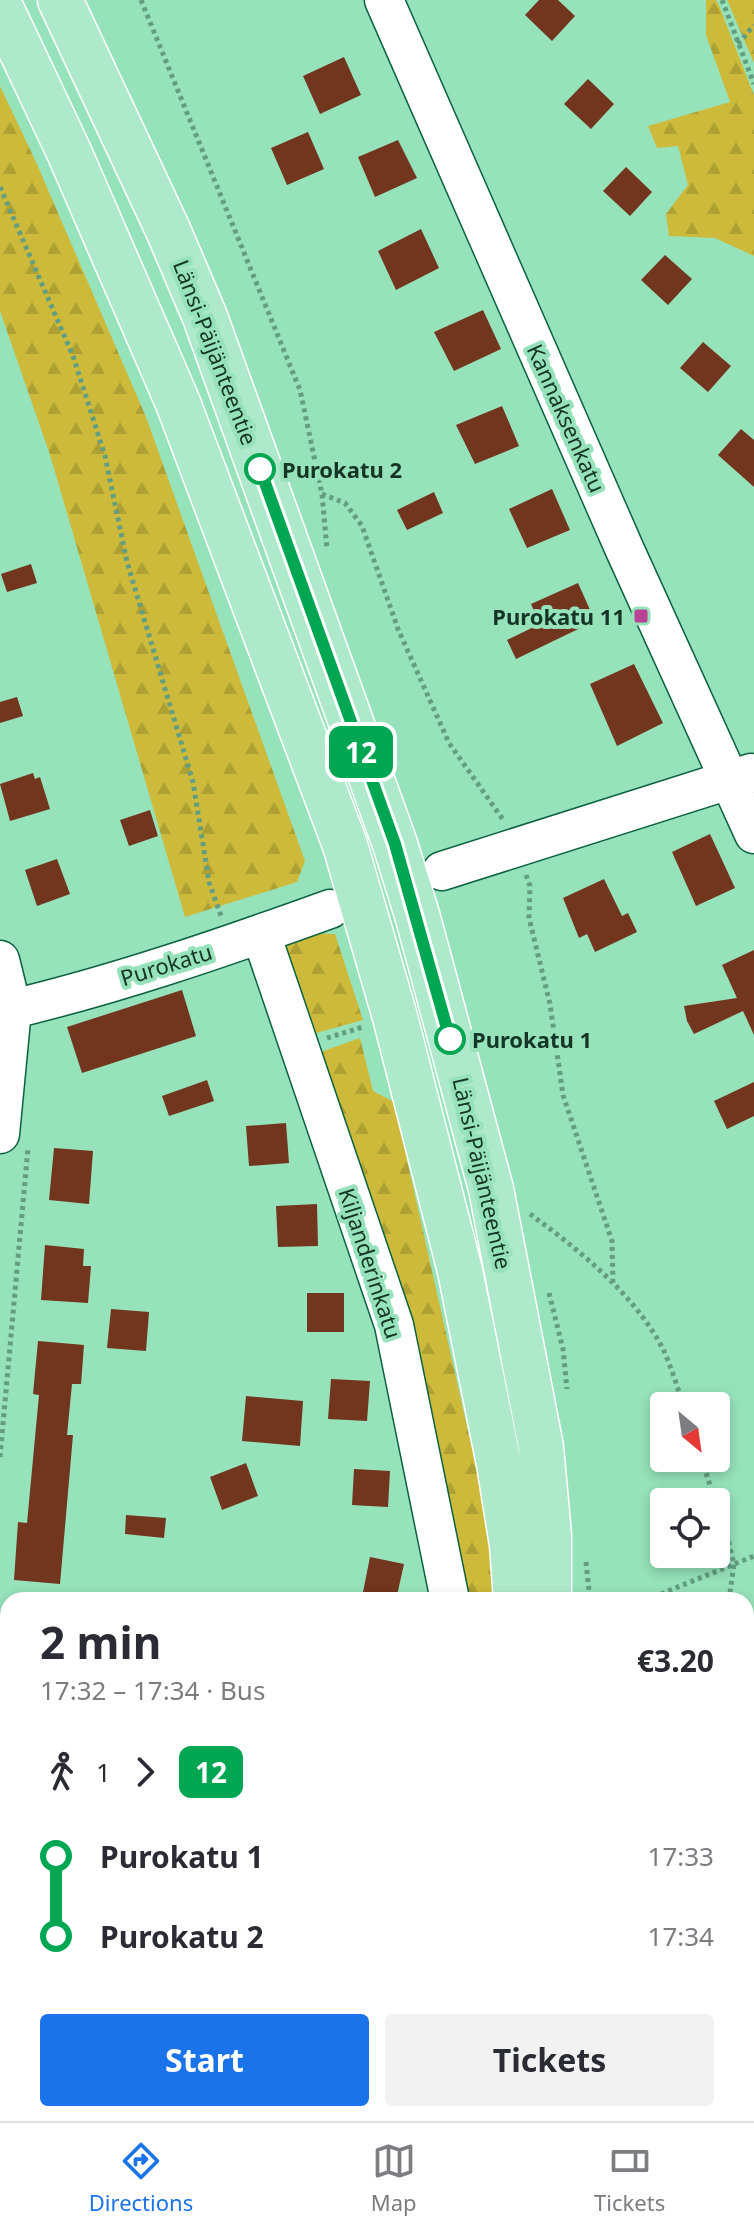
<!DOCTYPE html>
<html lang="en">
<head>
<meta charset="utf-8">
<style>
	body { margin:0; font-family:"Noto Sans",sans-serif; background:#f2f2f3; color:#2b2b33; height:100vh; display:flex; flex-direction:column; font-size:30px; white-space:nowrap }
	* { box-sizing:border-box; margin:0 }
	p { font-size:26px; color:#7c7c81 }
	.icon { flex:none; width:44px; height:44px; fill:none; stroke:currentColor; stroke-width:2; stroke-linecap:round; stroke-linejoin:round }
	.map { position:relative; flex:1; overflow:hidden }
	.panel { position:absolute; left:0px; top:1592px; width:754px; height:530px; display:flex; flex-direction:column; background:#fff; border-radius:24px 24px 0 0; box-shadow:0 4px 12px #0003 }
	.panel>* { flex:none }
	.badge { padding:0 16px; border-radius:12px; font-size:28px; line-height:52px }
	.needle { width:52px; rotate:151deg }
	.buttons { position:absolute; left:650px; top:1392px; display:grid; gap:16px }
	.buttons a { display:grid; place-items:center; width:80px; height:80px; border-radius:8px; background:#fff; box-shadow:0 4px 12px #0003; font-size:40px }
	.map>.badge { position:absolute; translate:-50% -50%; box-shadow:0 0 0 4px #fff }
	.legs { display:flex; align-items:center; gap:12px; height:88px; padding:0 40px; font-size:26px }
	.legs p { margin-inline-start:auto }
	.summary { display:flex; align-items:center; justify-content:space-between; height:136px; padding:0 40px }
	h1 { font-size:44px; font-weight:700; line-height:60px }
	.primary-button { display:flex; gap:16px; margin-top:auto; padding:16px 40px }
	.primary-button a { flex:1; height:92px; border-radius:8px; background:#1a73e8; color:#fff; font-size:32px; font-weight:700; line-height:92px; text-align:center }
	.primary-button a+a { background:#f2f2f3; color:#2b2b33 }
	ul { padding:0 40px; list-style:none }
	li { display:flex; align-items:center; gap:28px; height:80px; font-size:30px }
	li i { display:grid; place-items:center; width:12px; height:100%; margin:0 10px; background:currentColor }
	li i::after { content:''; width:20px; height:20px; margin:-10px; border:6px solid; border-radius:50%; background:#fff }
	li p { margin-inline-start:auto }
	li:first-child i { background:linear-gradient(#0000 50%,currentColor 0) }
	li:last-child i { background:linear-gradient(currentColor 50%,#0000 0) }
	.tab-bar { display:flex; justify-content:space-around; align-items:center; height:112px; border-top:2px solid #e1e1e2; background:#fff; font-size:22px; color:#7c7c81 }
	.tab-bar a { display:grid; justify-items:center; gap:4px }
	.tab-bar .current { color:#1a73e8 }
	.map>svg:first-child { display:block }
	.forest { fill:url(#forest-firs) }
	.building { fill:#72351e }
	.lines { fill:none; stroke-linecap:round; stroke-linejoin:round }
	.minor-casing { stroke:#0c6241; stroke-width:41 }
	.major-casing { stroke:#fff; stroke-width:47 }
	.path { stroke:#639e80; stroke-width:5; stroke-dasharray:4 4; stroke-linecap:butt }
	.minor { stroke:#fff; stroke-width:38 }
	.major { stroke:#afe9cc; stroke-width:44 }
	.line-1-casing { stroke:#fff; stroke-width:18 }
	.line-1 { stroke:#00a651; stroke-width:12 }
	.stop-1-dot { fill:#fff; stroke:#00a651; stroke-width:4 }
	.poi-dot { fill:#ba4398; stroke:#96e2ba; stroke-width:3 }
	.labels { text-anchor:middle; dominant-baseline:central; stroke-width:8; stroke-linejoin:round; paint-order:stroke }
	.street-label { font-size:22px; fill:#153526; stroke:#96e2ba }
	.stop-label { font-size:22px; font-weight:bold; fill:#153526; stroke:#96e2ba; text-anchor:start }
	.poi-label { font-size:22px; font-weight:bold; fill:#153526; stroke:#96e2ba; text-anchor:end }
</style>
</head>
<body>
<div class="map">
<svg width="754" height="2121" viewBox="0 0 754 2121">
	<defs>
		<pattern id="forest-firs" width="22" height="20" patternUnits="userSpaceOnUse" patternTransform="scale(2)"><rect width="22" height="20" fill="#cdba3a"/><path d="M5 1l3.5 6h-7zM16 11l3.5 6h-7z" fill="#afa033"/></pattern>
	</defs>
	<rect width="100%" height="100%" fill="#96e2ba"/>
	<path class="forest" d="M 706,0 L 716,0 L 718,3 L 754,95 L 754,256 L 715,238 L 669,236 L 666,214 L 688,185 L 678,146 L 657,148 L 648,126 L 730,102 L 706,35 Z
		M 727,0 L 754,0 L 754,63 Z
		M 0,86 L 36,162 L 146,417 L 305,861 L 297,882 L 185,917 L 50,455 L 0,311 Z
		M 300,933 L 335,934 L 363,1020 L 309,1035 L 277,956 Z
		M 360,1038 L 373,1091 L 394,1102 L 495,1551 L 495,1600 L 457,1600 L 315,1054 Z"/>
	<path class="building" d="M 539,0 L 558,0 L 575,16 L 552,41 L 525,15 Z
		M 344,57 L 361,95 L 320,114 L 303,76 Z
		M 588,79 L 614,104 L 591,129 L 564,104 Z
		M 308,132 L 324,169 L 287,185 L 271,148 Z
		M 398,140 L 417,178 L 375,197 L 358,157 Z
		M 626,167 L 652,192 L 630,216 L 603,191 Z
		M 421,229 L 439,268 L 396,290 L 378,251 Z
		M 665,255 L 692,279 L 668,305 L 641,280 Z
		M 483,310 L 501,349 L 454,371 L 434,332 Z
		M 703,342 L 731,366 L 708,392 L 680,368 Z
		M 502,406 L 519,446 L 475,464 L 456,425 Z
		M 741,429 L 754,440 L 754,487 L 718,455 Z
		M 552,489 L 570,530 L 527,548 L 509,509 Z
		M 434,492 L 443,513 L 407,530 L 397,510 Z
		M 31,564 L 37,583 L 7,592 L 1,574 Z
		M 578,583 L 595,621 L 516,659 L 507,640 L 540,624 L 531,604 Z
		M 634,664 L 663,723 L 617,746 L 590,684 Z
		M 17,697 L 23,716 L 0,723 L 0,702 Z
		M 33,773 L 35,779 L 40,777 L 50,809 L 10,821 L 0,784 Z
		M 150,810 L 158,836 L 129,846 L 120,820 Z
		M 710,834 L 735,888 L 696,906 L 672,852 Z
		M 57,859 L 70,894 L 37,906 L 25,870 Z
		M 604,879 L 622,916 L 628,913 L 637,932 L 595,952 L 587,934 L 579,938 L 563,898 Z
		M 754,950 L 754,1035 L 743,1011 L 694,1034 L 687,1021 L 684,1006 L 737,998 L 722,965 Z
		M 182,990 L 196,1036 L 82,1073 L 67,1027 Z
		M 207,1080 L 214,1101 L 169,1116 L 162,1096 Z
		M 754,1082 L 754,1116 L 727,1129 L 714,1101 Z
		M 286,1123 L 289,1163 L 249,1166 L 246,1126 Z
		M 54,1148 L 93,1151 L 89,1204 L 49,1200 Z
		M 317,1204 L 318,1246 L 278,1247 L 276,1206 Z
		M 45,1245 L 84,1249 L 83,1266 L 91,1266 L 88,1303 L 41,1300 Z
		M 307,1293 L 344,1293 L 344,1332 L 307,1332 Z
		M 111,1309 L 149,1312 L 146,1351 L 107,1348 Z
		M 38,1341 L 84,1345 L 81,1384 L 72,1384 L 67,1435 L 73,1435 L 60,1584 L 14,1580 L 18,1522 L 27,1523 L 39,1395 L 33,1394 Z
		M 331,1379 L 370,1381 L 367,1421 L 328,1419 Z
		M 246,1396 L 303,1401 L 300,1446 L 242,1441 Z
		M 246,1463 L 258,1496 L 222,1510 L 210,1477 Z
		M 354,1469 L 390,1471 L 388,1507 L 352,1505 Z
		M 126,1515 L 166,1518 L 164,1538 L 125,1534 Z
		M 370,1557 L 404,1564 L 396,1600 L 363,1592 Z"/>
	<g class="lines">
		<defs>
			<path id="minor" d="M 384,0 L 624,548 L 754,834
				M 442,871 L 751,773
				M 261,934 L 394,1325 L 450,1600
				M 0,960 L 12,1009 L 0,1134
				M 0,1012 C 112,986 222,948 330,909
				M 0,1952 L 8,1955
				M 266,2114 L 266,2121"/>
			<path id="major" d="M 60,0 L 168,230 L 205,317 L 395,844 L 418,918 L 491,1189 L 541,1447 L 549,1535 L 549,1600
				M 0,6 L 69,152 L 178,403 L 345,845 L 395,1017 L 460,1271 L 499,1464 L 512,1545 L 516,1600
				M 514,2121 L 514,2114"/>
		</defs>
		<use href="#minor" class="minor-casing"/>
		<use href="#major" class="major-casing"/>
		<path class="path" d="M 141,0 L 300,390 L 322,494 L 327,549
			M 722,0 L 754,84
			M 738,44 L 754,25
			M 0,187 L 73,356 L 105,456 L 127,562 L 193,782 L 209,882 L 221,916
			M 322,494 L 345,503 L 362,526 L 398,629 L 449,743 L 504,821
			M 526,875 L 530,886 L 529,918 L 550,1004 L 563,1095 L 612,1241 L 613,1286
			M 327,1038 L 363,1027
			M 530,1214 C 579,1250 633,1293 662,1347 C 671,1365 677,1387 684,1406
			M 549,1293 L 563,1349 L 567,1389
			M 0,1457 L 28,1148
			M 701,1458 L 728,1539 L 734,1564 L 729,1600
			M 586,1562 L 590,1600
			M 646,1600 L 754,1556
			M 658,2114 L 658,2121"/>
		<use href="#minor" class="minor"/>
		<use href="#major" class="major"/>
	</g>
	<g class="lines">
		<defs>
			<path id="line-1" d="M 260,469 L 395,844 L 450,1039"/>
		</defs>
		<use href="#line-1" class="line-1-casing"/>
		<use href="#line-1" class="line-1"/>
	</g>
	<g class="stop-1-dot">
		<circle cx="260" cy="469" r="14"/>
		<circle cx="450" cy="1039" r="14"/>
	</g>
	<rect class="poi-dot" x="633" y="608" width="16" height="16" rx="4"/>
	<g class="labels">
		<g class="street-label">
			<text transform="translate(216 352) rotate(69)">Länsi-Päijänteentie</text>
			<text transform="translate(567 418) rotate(66)">Kannaksenkatu</text>
			<text transform="translate(166 964) rotate(-17)">Purokatu</text>
			<text transform="translate(483 1173) rotate(77)">Länsi-Päijänteentie</text>
			<text transform="translate(371 1263) rotate(72)">Kiljanderinkatu</text>
		</g>
		<g class="stop-label">
			<text x="282" y="469">Purokatu 2</text>
			<text x="472" y="1039">Purokatu 1</text>
		</g>
		<g class="poi-label">
			<text x="625" y="616">Purokatu 11</text>
		</g>
	</g>
</svg>
<div class="buttons">
<a><svg class="needle" viewBox="-14 -14 28 28"><path d="M0-13l5 13h-10z" fill="#e53935"/><path d="M0 13l5-13h-10z" fill="#7c7c81"/></svg></a>
<a><svg class="icon" aria-label="locate" viewBox="0 0 24 24"><circle cx="12" cy="12" r="6"/><path d="M12 2v4M12 18v4M2 12h4M18 12h4"/></svg></a>
</div>
<b class="badge" style="left:361px;top:752px;background:#00a651;color:#fff">12</b>
<section class="panel">
<div class="summary"><div><h1>2 min</h1><p>17:32 – 17:34 · Bus</p></div><b>€3.20</b></div>
<div class="legs"><svg class="icon" aria-label="walk" viewBox="0 0 24 24"><circle cx="13" cy="4" r="2"/><path d="M13 8l-2 6 4 7M11 14l-3 7M7 12l3-4h3l4 4"/></svg>1<svg class="icon" aria-label="forward" viewBox="0 0 24 24"><path d="M9 5l7 7-7 7"/></svg><b class="badge" style="background:#00a651;color:#fff">12</b></div>
<ul>
<li><i style="color:#00a651"></i><b>Purokatu 1</b><p>17:33</p></li>
<li><i style="color:#00a651"></i><b>Purokatu 2</b><p>17:34</p></li>
</ul>
<div class="primary-button"><a>Start</a><a>Tickets</a></div>
</section>
</div>
<nav class="tab-bar">
<a class="current"><svg class="icon" aria-label="directions" viewBox="0 0 24 24"><path d="M12 3l9 9-9 9-9-9zM9 14v-3h6M13 9l2 2-2 2"/></svg>Directions</a>
<a><svg class="icon" aria-label="map" viewBox="0 0 24 24"><path d="M3 6l6-2 6 2 6-2v14l-6 2-6-2-6 2zM9 4v14M15 6v14"/></svg>Map</a>
<a><svg class="icon" aria-label="tickets" viewBox="0 0 24 24"><path d="M3 7h18v10H3zM15 7v10"/></svg>Tickets</a>
</nav>
</body>
</html>
